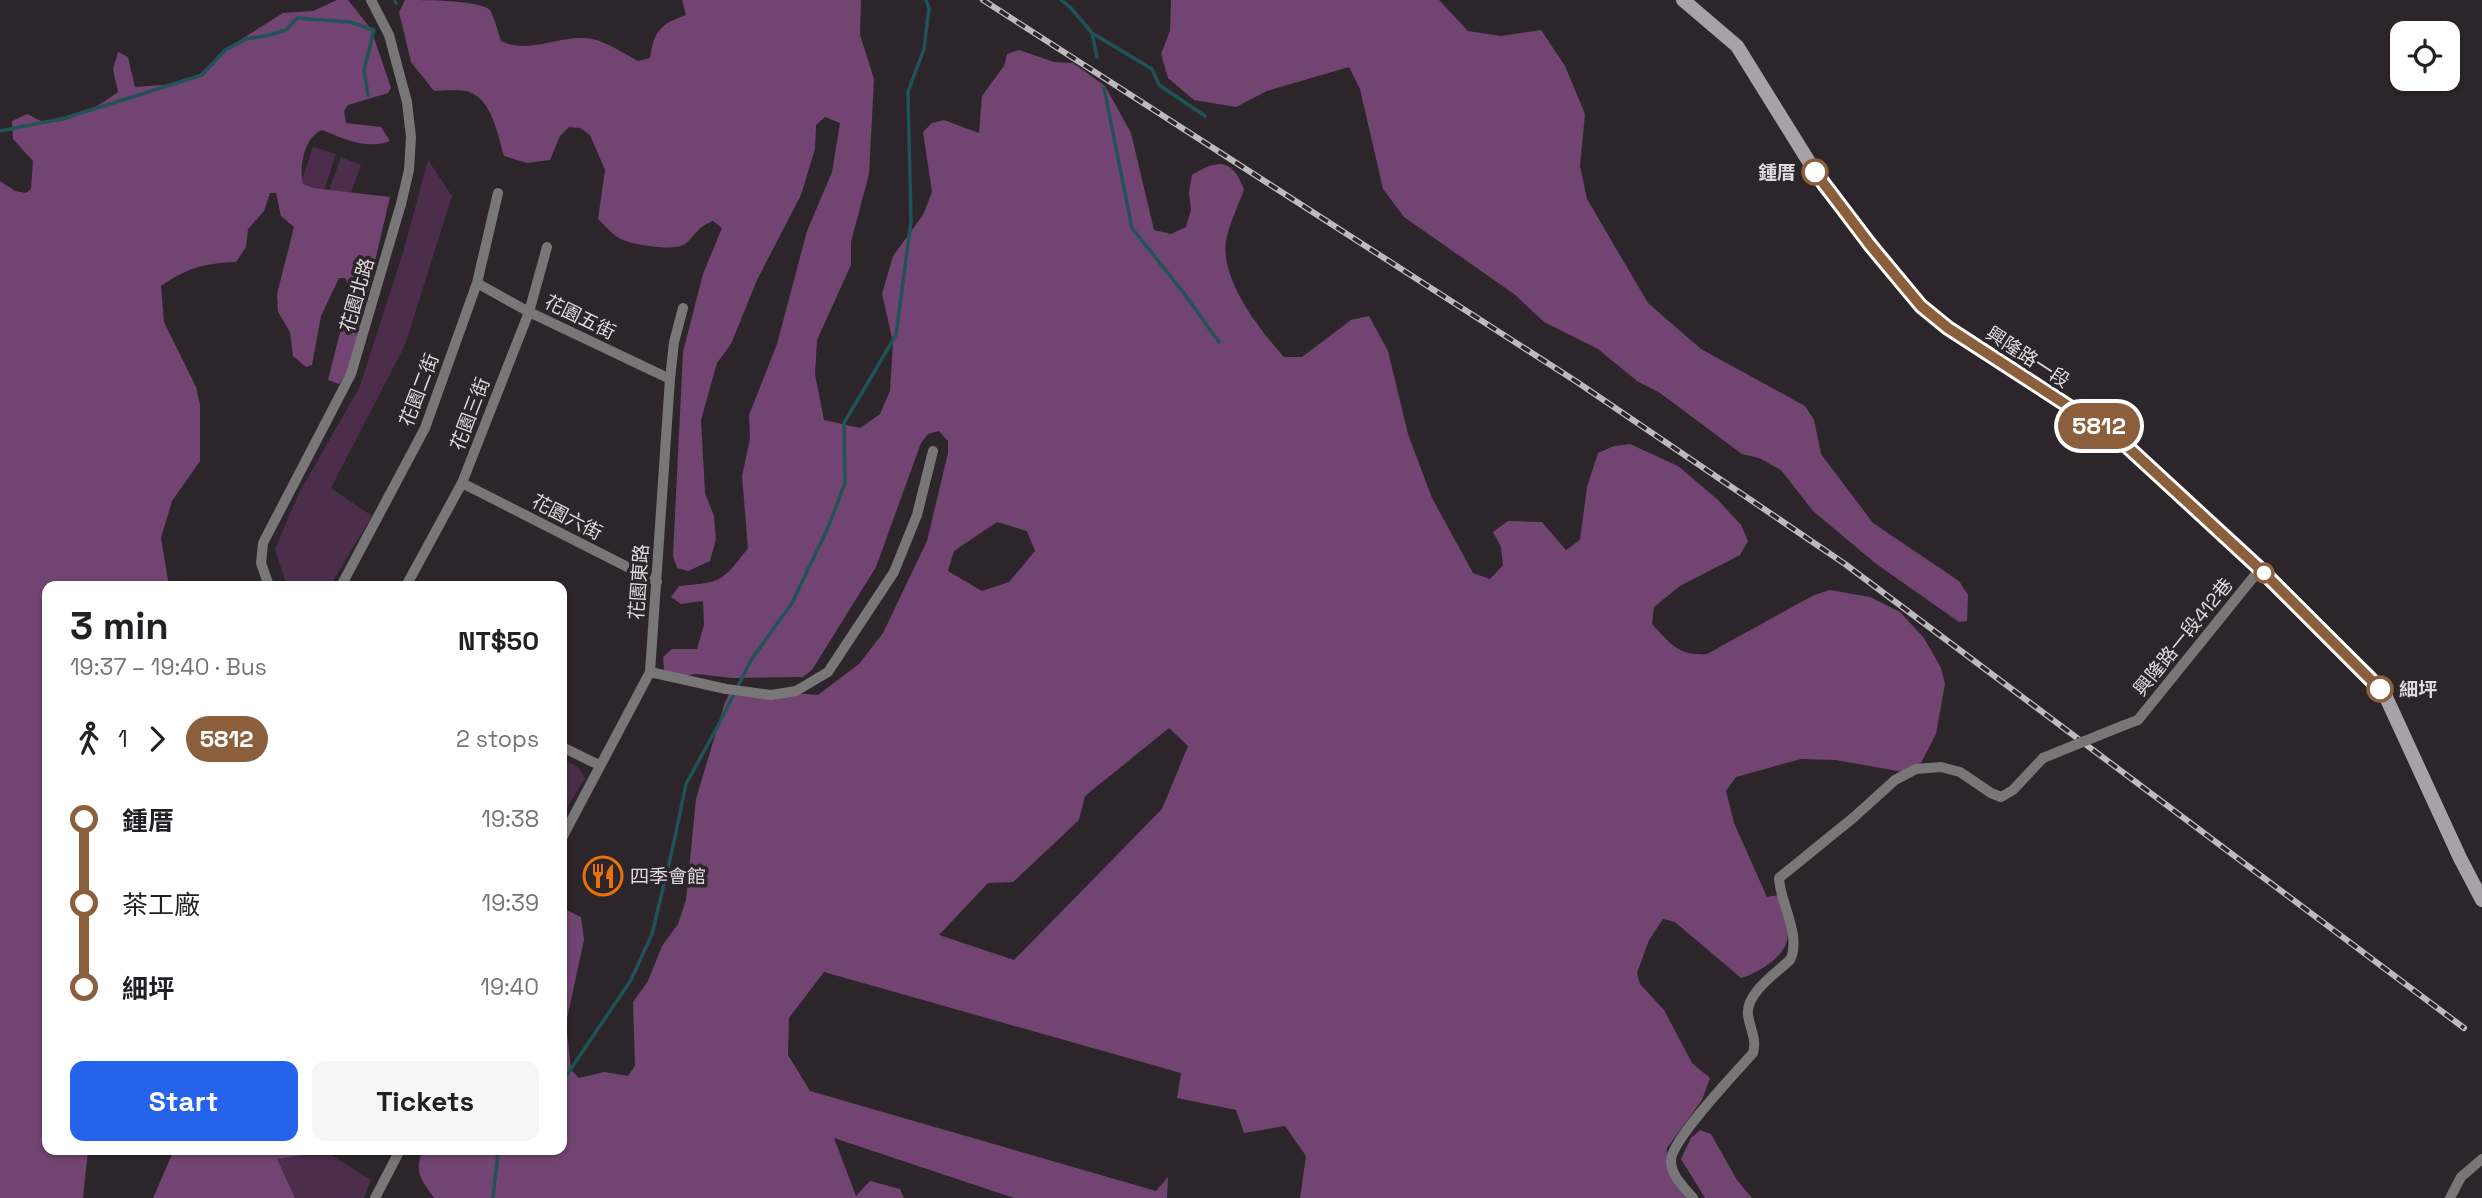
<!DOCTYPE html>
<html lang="en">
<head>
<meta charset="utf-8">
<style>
	body { margin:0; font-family:"Space Grotesk","Noto Sans TC",sans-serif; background:#f6f6f6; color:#202124; height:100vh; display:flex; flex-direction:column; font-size:26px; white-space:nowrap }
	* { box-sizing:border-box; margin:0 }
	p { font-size:23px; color:#757577 }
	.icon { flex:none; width:38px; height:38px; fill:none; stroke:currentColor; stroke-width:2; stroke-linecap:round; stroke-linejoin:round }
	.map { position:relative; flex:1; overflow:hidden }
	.panel { position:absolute; left:42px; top:581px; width:525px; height:574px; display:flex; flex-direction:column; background:#fff; border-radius:14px; box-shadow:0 2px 5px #0004 }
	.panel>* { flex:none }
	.badge { padding:0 14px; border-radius:23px; font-size:24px; line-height:46px }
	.buttons { position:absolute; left:2390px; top:21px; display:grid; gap:14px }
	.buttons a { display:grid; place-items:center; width:70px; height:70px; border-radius:14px; background:#fff; box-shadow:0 2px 5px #0004; font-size:35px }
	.map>.badge { position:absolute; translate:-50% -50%; box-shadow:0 0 0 4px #fff }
	.legs { display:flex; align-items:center; gap:10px; height:77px; padding:0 28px; font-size:23px }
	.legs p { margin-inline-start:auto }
	.overview { display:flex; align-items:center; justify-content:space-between; height:119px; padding:0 28px }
	h1 { font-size:38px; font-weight:700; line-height:52px }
	.action { display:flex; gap:14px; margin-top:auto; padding:14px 28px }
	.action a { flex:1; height:80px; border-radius:14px; background:#2563eb; color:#fff; font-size:28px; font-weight:700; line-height:80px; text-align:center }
	.action a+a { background:#f6f6f6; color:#202124 }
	ul { padding:0 28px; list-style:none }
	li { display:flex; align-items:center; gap:24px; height:84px; font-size:26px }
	li i { display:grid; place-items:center; width:10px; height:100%; margin:0 9px; background:currentColor }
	li i::after { content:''; width:18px; height:18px; margin:-9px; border:5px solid; border-radius:50%; background:#fff }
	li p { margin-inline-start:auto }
	li:first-child i { background:linear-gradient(#0000 50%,currentColor 0) }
	li:last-child i { background:linear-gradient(currentColor 50%,#0000 0) }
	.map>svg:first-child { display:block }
	.green { fill:#4c2d4b }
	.forest { fill:#724471; fill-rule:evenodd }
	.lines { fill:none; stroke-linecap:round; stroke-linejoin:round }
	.stream { stroke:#205355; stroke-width:3.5 }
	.street { stroke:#797678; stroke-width:10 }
	.secondary { stroke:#a8a2a6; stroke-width:14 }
	.rail-casing { stroke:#bdbabd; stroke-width:6 }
	.rail { stroke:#2c262b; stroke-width:3.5; stroke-dasharray:10; stroke-linecap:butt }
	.street-bridge { stroke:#797678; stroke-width:10 }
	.line-1-casing { stroke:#fff; stroke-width:16 }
	.line-1 { stroke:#8b5e3c; stroke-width:10 }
	.stop-1-dot { fill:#fff; stroke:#8b5e3c; stroke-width:3.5 }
	.labels { text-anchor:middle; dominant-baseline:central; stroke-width:7; stroke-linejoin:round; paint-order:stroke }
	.stop-label { font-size:19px; font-weight:bold; fill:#dedbde; stroke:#2c262b; text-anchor:end }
	.street-label { font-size:19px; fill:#dedbde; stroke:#2c262b }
	.poi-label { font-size:19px; fill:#dedbde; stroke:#2c262b; text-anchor:start }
</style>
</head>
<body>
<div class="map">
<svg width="2482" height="1198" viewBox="0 0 2482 1198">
	<rect width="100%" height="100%" fill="#2c262b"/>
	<path class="green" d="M 313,147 L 336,154 L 321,199 L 298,192 Z
		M 341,157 L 361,165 L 345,209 L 325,201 Z
		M 428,160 L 452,196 L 405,345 L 331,488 L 372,516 L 330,586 L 292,586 L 285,580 L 275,549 L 299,493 L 360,386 L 404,249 Z
		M 562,759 L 578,767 L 585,778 L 565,811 L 562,809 Z
		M 300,1150 L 323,1150 L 371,1180 L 364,1198 L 274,1198 L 273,1152 Z"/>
	<path class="forest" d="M 337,0 L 348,0 L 371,29 L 391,88 L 388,93 L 348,105 L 344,111 L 346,123 L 381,127 L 390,141 C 366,150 345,139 322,130 C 304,137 299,167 303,184 L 313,188 L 390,197 L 350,368 L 339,384 L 328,380 L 351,289 L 345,278 L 339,278 L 321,316 L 312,365 L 306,367 L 293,356 L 290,332 L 278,312 L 277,294 L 294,227 L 281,216 L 276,193 L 270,193 L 264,211 L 248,229 L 246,247 L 236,262 C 205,263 187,268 161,286 L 164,322 L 196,387 L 200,405 L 200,461 L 172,501 L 161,538 L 169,586 L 47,586 L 47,1150 L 88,1150 L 83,1198 L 0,1198 L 0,181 L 15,191 L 26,193 L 31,189 L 33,161 L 13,139 L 12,121 L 27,114 C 32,116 37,120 42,121 C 65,127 101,105 118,92 L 113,69 L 118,52 L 128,57 L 135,87 L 175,84 L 198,76 L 223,51 L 283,13 L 313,11 Z
		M 405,0 C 423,0 479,0 490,10 C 495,19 498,32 501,41 C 526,54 556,37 583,38 C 602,38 621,52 638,61 L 650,58 C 654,30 661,24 686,15 L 682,0 L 861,0 L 860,35 L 874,79 L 869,174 L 851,242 L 851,265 L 817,340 L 815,374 L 824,420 L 860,428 L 880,414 L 890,391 L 893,342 L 882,294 L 893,256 L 923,215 L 932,192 L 923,132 L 932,123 L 944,120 L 979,133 L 982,96 L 1004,66 L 1007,54 L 1019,50 L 1054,62 L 1073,63 L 1105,86 L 1131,133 L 1154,230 L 1171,234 L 1186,227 L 1191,210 L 1189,193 L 1192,175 C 1219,158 1233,159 1244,190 C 1238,205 1231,221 1227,236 C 1217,276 1259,329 1284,357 L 1302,357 L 1351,320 L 1369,316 L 1388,351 L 1408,434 L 1432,498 L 1473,573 L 1490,579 L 1503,565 L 1501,547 L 1493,532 L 1508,521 L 1542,522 L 1566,550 L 1580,540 L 1587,487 L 1598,453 L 1614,446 L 1630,444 L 1678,466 L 1718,500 L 1741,525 L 1748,541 L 1740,555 L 1680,586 L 1654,607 L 1652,624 C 1671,644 1678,656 1707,654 L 1814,595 L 1830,590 L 1870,597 L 1900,612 L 1924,638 L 1941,668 L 1945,684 L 1936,734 L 1921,763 L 1903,772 L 1836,760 L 1801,759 L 1736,777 L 1726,791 L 1734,823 L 1767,897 L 1778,895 C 1785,905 1791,932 1786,944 C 1780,959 1757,974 1741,978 L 1675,922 L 1663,919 L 1649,940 L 1637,973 L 1640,984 L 1664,1010 L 1692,1063 L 1710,1078 L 1702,1100 L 1667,1148 L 1667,1163 L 1688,1198 L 1300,1198 L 1306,1156 L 1285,1126 L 1244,1133 L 1236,1110 L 1177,1098 L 1181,1073 L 824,972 L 789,1018 L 788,1055 L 810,1091 L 1156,1191 L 1168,1177 L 1167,1198 L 1014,1198 L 834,1138 L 856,1196 L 870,1181 L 900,1189 L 904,1198 L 434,1198 C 420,1178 415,1174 422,1150 L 562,1150 L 562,908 L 581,917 L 584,940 L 566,1023 L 571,1070 L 579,1078 L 604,1072 L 628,1076 L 635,1066 L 633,1002 L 648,981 L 662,946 L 678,924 L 686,900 L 696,799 L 725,702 L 731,691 L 743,689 L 818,695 L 859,664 L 883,633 L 927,541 L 948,453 L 948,441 L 939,431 L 928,434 L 921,443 L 876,567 L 812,670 L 803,677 L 732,678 L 697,674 L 675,677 L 664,670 L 663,657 L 672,649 L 697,649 L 704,625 L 703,601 L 681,604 L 671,597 L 679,586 C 722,582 721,583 748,548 L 742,476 L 750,439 L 749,415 L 777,344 L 807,231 L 832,172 L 840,123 L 825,117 L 816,125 L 815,149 L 801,195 L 757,280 L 731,344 L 717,363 L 701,420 L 705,493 L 714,516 L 716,539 L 710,561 L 688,571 L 677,568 L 673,556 L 683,352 L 703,274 L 722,228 L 713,221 C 696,227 696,237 683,245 C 672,251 635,245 623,240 C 613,236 606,226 598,219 L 605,170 L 590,135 L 580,128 L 569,127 L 560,136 L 550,160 L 527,163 L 504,156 C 498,136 492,99 469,92 C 459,89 445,91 434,91 L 411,62 L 399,12 ZM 997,522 L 1027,531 L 1035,551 L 1009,582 L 982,591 L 948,571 L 954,551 ZM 1169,728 L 1188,746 L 1162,809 L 1014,960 L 939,935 L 988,883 L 1013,882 L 1079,820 L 1085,796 Z
		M 1171,0 L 1439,0 L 1468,31 L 1501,36 L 1541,30 L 1565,66 L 1585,114 L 1580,166 L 1587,199 L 1648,303 L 1701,349 L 1805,406 L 1814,420 L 1821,454 L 1873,523 L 1959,581 L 1968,595 L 1967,621 L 1959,622 L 1875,563 L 1813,511 L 1781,470 L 1759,458 L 1742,454 L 1660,393 L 1637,381 L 1598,349 L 1544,322 L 1514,294 L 1404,217 L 1383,189 L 1360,89 L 1349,67 L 1267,91 L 1236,107 L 1194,100 L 1168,78 L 1161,54 L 1170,31 Z
		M 1700,1130 L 1711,1134 L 1737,1180 L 1752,1198 L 1705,1198 L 1681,1159 L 1691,1138 Z
		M 174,1150 L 313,1150 L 310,1154 L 277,1159 L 295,1198 L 153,1198 Z"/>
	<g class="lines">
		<path class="stream" d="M 395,0 L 396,3
			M 1061,0 L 1070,7 L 1092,33 L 1097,57
			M 1092,33 L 1152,69 L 1159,85 L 1205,116
			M 1104,88 L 1132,228 L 1183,292 L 1219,342
			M 0,131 L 65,118 L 202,75 L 225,50 L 246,39 L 265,36 L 286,30 L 297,18 L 350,22 L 374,30 L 364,70 L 368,95
			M 562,1082 L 631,980 L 652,934 L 674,842 L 686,784 L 720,722 L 751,660 L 792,603 L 827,530 L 845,483 L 844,423 L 896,335 L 911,221 L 908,92 L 924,49 L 929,8 L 926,0
			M 493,1198 L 498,1152 L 500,1150"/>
		<path class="street" d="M 477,283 L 529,312 L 670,379
			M 462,483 L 657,582
			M 269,586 L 261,563 L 263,543 L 351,374 L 401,204 L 409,170 L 411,137 L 407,102 L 389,35 L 371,0
			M 341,586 L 425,428 L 477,283 L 498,193
			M 406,586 L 462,483 L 529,312 L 547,247
			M 650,672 L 726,689 L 771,695 L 796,691 L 828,672 L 894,572 L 917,515 L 933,451
			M 2122,726 L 2138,720 L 2260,569
			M 562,747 L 599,765
			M 562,838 L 650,672 L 670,379 L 674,342 L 683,308
			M 375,1198 L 400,1150
			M 1693,1198 C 1684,1187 1671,1176 1671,1161 C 1670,1141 1737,1071 1753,1053 C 1757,1039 1750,1029 1748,1015 C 1745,994 1776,973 1790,960 C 1802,936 1780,903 1779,878 L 1853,818 L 1895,780 L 1916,769 L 1941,767 L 1960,772 L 1991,793 L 2001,797 L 2013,790 L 2043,758
			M 2450,1198 L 2461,1177 L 2482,1159"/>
		<path class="secondary" d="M 1683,0 L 1737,46 L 1824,186 L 1921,306 L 1948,328 L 2119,439 L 2266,575 L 2370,677 L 2385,695 L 2460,858 L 2482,900"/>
		<defs>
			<path id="rail" d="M 983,0 L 1577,382 L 1845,564 L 2464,1028"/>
		</defs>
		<use href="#rail" class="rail-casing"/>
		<use href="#rail" class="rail"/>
		<path class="street-bridge" d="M 2043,758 L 2122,726"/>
	</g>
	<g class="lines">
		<defs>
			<path id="line-1" d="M 1815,172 L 1871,246 L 1921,306 L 1948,328 L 2119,439 L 2260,569 L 2380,689"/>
		</defs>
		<use href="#line-1" class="line-1-casing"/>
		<use href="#line-1" class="line-1"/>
	</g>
	<defs>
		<symbol id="restaurant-ring" viewBox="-11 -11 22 22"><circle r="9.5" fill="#2c262b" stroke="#e8710a" stroke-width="1.5"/><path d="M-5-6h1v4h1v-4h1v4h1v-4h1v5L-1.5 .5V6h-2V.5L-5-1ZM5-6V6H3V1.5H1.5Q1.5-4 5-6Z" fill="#e8710a"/></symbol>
	</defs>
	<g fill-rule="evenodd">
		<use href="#restaurant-ring" x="581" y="854" width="44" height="44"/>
	</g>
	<g class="stop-1-dot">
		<circle cx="1815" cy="172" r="12"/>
		<circle cx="2264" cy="573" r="9"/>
		<circle cx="2380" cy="689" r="12"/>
	</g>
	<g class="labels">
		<g class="stop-label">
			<text x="1796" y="172">鍾厝</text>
			<text x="2399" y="689" text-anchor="start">細坪</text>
		</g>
		<g class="street-label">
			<text transform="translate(357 295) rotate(-74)">花園北路</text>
			<text transform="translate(580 317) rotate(26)">花園五街</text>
			<text transform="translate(2028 357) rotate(33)">興隆路一段</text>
			<text transform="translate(419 390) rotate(-69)">花園二街</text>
			<text transform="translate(470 414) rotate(-69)">花園三街</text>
			<text transform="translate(567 517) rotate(27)">花園六街</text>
			<text transform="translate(639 582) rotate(-86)">花園東路</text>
			<text transform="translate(2183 637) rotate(-51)">興隆路一段412巷</text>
		</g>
		<g class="poi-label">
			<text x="630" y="876">四季會館</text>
		</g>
	</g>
</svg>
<div class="buttons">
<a><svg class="icon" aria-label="locate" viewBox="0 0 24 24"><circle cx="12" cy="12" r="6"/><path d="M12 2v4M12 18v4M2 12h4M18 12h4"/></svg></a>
</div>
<b class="badge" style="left:2099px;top:426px;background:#8b5e3c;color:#fff">5812</b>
<section class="panel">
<div class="overview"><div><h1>3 min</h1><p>19:37 – 19:40 · Bus</p></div><b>NT$50</b></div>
<div class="legs"><svg class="icon" aria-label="walk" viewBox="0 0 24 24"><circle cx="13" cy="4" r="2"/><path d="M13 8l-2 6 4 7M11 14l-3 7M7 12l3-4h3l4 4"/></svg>1<svg class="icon" aria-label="forward" viewBox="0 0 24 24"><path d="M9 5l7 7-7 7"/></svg><b class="badge" style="background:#8b5e3c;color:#fff">5812</b><p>2 stops</p></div>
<ul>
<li><i style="color:#8b5e3c"></i><b>鍾厝</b><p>19:38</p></li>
<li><i style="color:#8b5e3c"></i><span>茶工廠</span><p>19:39</p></li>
<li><i style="color:#8b5e3c"></i><b>細坪</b><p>19:40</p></li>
</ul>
<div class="action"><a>Start</a><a>Tickets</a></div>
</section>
</div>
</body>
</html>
